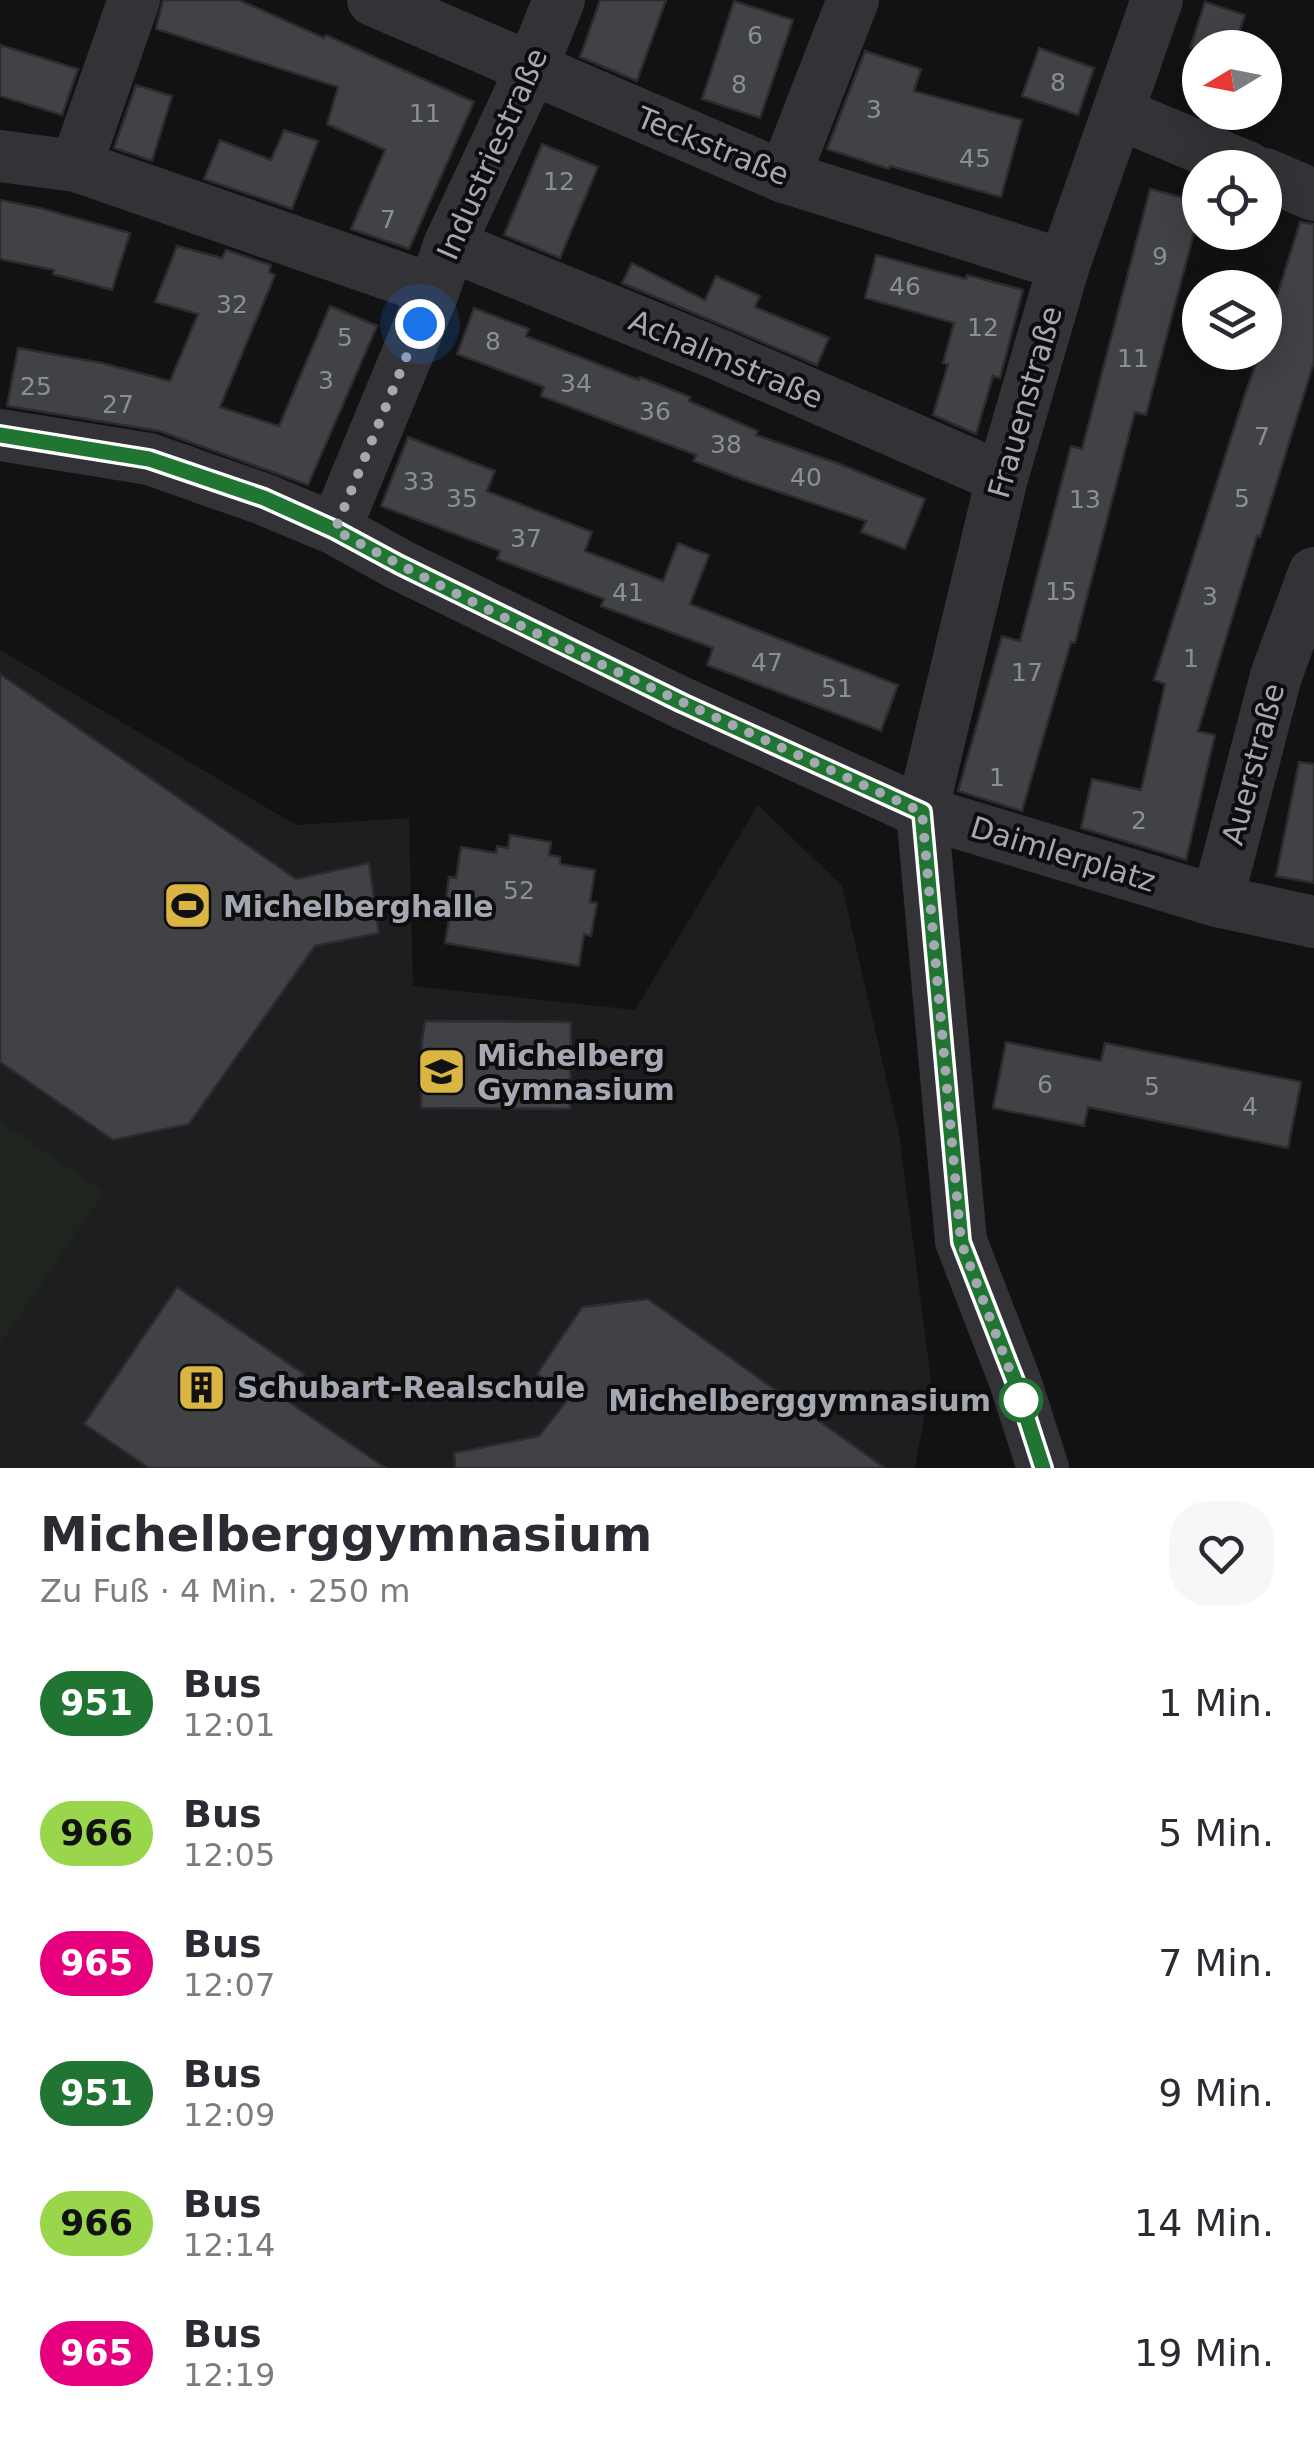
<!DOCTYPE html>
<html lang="de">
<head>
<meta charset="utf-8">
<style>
	body { margin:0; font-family:"DejaVu Sans",sans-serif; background:#f7f7f7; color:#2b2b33; height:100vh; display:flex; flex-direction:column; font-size:38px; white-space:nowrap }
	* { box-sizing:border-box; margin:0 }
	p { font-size:32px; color:#7c7c81 }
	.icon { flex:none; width:55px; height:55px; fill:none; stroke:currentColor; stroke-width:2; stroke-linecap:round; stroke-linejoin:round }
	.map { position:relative; height:1468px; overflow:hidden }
	.side { display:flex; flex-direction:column; background:#fff; flex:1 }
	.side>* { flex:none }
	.badge { padding:0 20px; border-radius:32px; font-size:35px; line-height:65px }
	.needle { width:65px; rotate:260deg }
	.buttons { position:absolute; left:1182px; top:30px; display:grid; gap:20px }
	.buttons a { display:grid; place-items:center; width:100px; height:100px; border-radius:50%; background:#fff; box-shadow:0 5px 25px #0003; font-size:50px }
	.you { position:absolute; width:50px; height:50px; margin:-25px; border:8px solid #fff; border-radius:50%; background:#1a73e8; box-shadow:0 0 0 15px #1a73e833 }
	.map>.badge { position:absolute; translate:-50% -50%; box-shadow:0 0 0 5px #fff }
	.round { display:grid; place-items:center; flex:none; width:105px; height:105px; border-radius:40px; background:#f7f7f7 }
	.summary { display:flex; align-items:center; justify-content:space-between; height:170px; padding:0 40px }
	h1 { font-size:48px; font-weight:700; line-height:75px }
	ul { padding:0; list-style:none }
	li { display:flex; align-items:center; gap:30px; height:130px; padding:0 40px }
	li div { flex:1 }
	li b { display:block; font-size:38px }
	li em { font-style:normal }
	li .badge { min-width:110px; font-weight:700; text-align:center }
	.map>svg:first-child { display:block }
	.built { fill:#1e1e20 }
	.green { fill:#1e251f }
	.building { fill:#414246; stroke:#2c2c2f; stroke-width:2.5 }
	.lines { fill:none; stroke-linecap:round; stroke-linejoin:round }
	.minor { stroke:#333337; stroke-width:52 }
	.line-casing { stroke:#fff; stroke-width:22 }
	.line { stroke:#217532; stroke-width:15 }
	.walk { stroke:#a5a8b2; stroke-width:10; stroke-dasharray:0 18 }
	.stop-dot { fill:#fff; stroke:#217532; stroke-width:5 }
	.labels { text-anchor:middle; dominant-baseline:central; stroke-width:8; stroke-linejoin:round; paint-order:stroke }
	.number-label { font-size:25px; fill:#8c8e97 }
	.street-label { font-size:30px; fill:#a5a8b2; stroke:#0d0d0e }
	.poi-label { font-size:30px; font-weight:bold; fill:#a5a8b2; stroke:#0d0d0e; text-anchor:start }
	.stop-label { font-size:30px; font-weight:bold; fill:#a5a8b2; stroke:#0d0d0e; text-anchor:end }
</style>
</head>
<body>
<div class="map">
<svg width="1314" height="1468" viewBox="0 0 1314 1468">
	<rect width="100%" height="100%" fill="#121213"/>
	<path class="built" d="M 0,650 L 296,825 L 409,818 L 413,986 L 635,1010 L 758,805 L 842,886 L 899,1134 L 931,1380 L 915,1468 L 0,1468 Z"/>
	<path class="green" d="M 0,1121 L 104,1192 L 0,1344 Z"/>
	<path class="building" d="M 163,0 L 239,0 L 324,38 L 326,35 L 474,102 L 409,249 L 351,229 L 385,150 L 327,124 L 338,87 L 156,29 Z
		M 600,0 L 666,0 L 637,81 L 580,57 Z
		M 734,1 L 793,20 L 760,118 L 702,99 Z
		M 1205,2 L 1245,15 L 1234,48 L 1190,48 Z
		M 0,45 L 78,69 L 62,115 L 0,96 Z
		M 1039,48 L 1094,68 L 1078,115 L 1022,96 Z
		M 865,51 L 921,69 L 914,91 L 1022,120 L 1001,197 L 890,166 L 889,169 L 827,149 Z
		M 136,85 L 172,96 L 152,161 L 114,148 Z
		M 284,130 L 318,141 L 292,209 L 204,179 L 220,140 L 271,160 Z
		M 542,144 L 598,167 L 560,258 L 504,235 Z
		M 1150,189 L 1200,202 L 1200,210 L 1146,415 L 1135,412 L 1075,643 L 1071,642 L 1022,811 L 958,791 L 1002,636 L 1020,641 L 1071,446 L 1082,449 Z
		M 0,200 L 40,208 L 130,233 L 112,290 L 53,274 L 54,270 L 0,259 Z
		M 1300,222 L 1314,224 L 1314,362 L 1260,537 L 1257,536 L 1198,731 L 1215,735 L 1186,860 L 1081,828 L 1092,779 L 1141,790 L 1165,684 L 1154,680 L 1244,397 L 1260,352 L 1265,352 L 1265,335 Z
		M 177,246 L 222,258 L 226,250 L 271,265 L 269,272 L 275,275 L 220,407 L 279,426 L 330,306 L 377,326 L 308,485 L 159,431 L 7,406 L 18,348 L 102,363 L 170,381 L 198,314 L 155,302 Z
		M 876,255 L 966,279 L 967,275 L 1023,290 L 1000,378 L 993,376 L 976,434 L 933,415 L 948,364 L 943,363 L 954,323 L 865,298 Z
		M 632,263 L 705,300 L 716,276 L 760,296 L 755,307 L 829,338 L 817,365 L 622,283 Z
		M 474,308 L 529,329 L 526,336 L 639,380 L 640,377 L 690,397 L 689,401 L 758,431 L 756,435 L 837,463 L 925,499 L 905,549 L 861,532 L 866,521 L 746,481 L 694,461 L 696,455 L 541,396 L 544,387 L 457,354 Z
		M 408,437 L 495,471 L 487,491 L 592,532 L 585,551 L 663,581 L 678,543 L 709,555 L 690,604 L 898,685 L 881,731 L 707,665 L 713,648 L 601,606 L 604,599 L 497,559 L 500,551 L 381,506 Z
		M 0,674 L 296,879 L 369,863 L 379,933 L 315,946 L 189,1124 L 113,1140 L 0,1062 Z
		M 1299,762 L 1314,764 L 1314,883 L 1276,876 Z
		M 510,835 L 551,842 L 549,855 L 560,857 L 560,864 L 595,870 L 590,902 L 597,903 L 591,936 L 584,934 L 579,966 L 445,943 L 450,913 L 444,912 L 449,877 L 456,878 L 461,847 L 496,853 L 497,846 L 508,848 Z
		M 425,1021 L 571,1022 L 570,1109 L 421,1108 L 422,1040 Z
		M 1006,1042 L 1101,1061 L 1105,1043 L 1301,1082 L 1288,1148 L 1088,1107 L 1084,1126 L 993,1108 Z
		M 177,1287 L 304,1374 L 286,1400 L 386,1468 L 149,1468 L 84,1424 Z
		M 648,1299 L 885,1468 L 455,1468 L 454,1453 L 539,1436 L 546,1427 L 569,1398 L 537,1374 L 582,1307 Z"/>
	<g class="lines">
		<path class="minor" d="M 373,0 L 784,177 L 1064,265
			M 1118,113 L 1249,168
			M 0,156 L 76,166 L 434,290
			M 76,166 L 134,0
			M 1265,174 L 1314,195
			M 784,177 L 853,0
			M 449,245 L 715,353 L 1002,478
			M 0,435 L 149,459 L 263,499 L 335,529 L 400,565 L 682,703 L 922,812 L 1217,901 L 1314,922
			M 335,529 L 434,290 L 449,245 L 531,70 L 559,0
			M 1217,901 L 1276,676 L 1314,573
			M 1043,1468 L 1015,1381 L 961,1241 L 922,812 L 1002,478 L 1064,265 L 1157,0"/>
	</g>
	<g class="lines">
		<defs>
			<path id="line" d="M 0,435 L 149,459 L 264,498 L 335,530 L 400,565 L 682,703 L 922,812 L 961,1242 L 1015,1381 L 1043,1468"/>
		</defs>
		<use href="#line" class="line-casing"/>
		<use href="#line" class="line"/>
		<path class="walk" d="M 420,324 L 335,530 C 525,634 725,721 922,812 L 961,1242 L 1021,1400"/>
	</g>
	<defs>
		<symbol id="stadium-square" viewBox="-11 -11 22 22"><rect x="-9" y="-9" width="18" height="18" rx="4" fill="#dbb541" stroke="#0d0d0e"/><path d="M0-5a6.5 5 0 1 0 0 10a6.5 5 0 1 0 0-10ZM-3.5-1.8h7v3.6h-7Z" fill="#111"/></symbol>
		<symbol id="school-square" viewBox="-11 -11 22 22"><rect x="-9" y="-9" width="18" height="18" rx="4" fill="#dbb541" stroke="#0d0d0e"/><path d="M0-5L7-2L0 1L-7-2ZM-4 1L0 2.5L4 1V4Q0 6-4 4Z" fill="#111"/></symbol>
		<symbol id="building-square" viewBox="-11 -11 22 22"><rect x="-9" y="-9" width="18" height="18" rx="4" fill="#dbb541" stroke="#0d0d0e"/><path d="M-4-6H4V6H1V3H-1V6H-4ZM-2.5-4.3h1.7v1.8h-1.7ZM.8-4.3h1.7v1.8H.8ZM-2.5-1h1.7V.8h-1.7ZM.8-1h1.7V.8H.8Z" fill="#111"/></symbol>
	</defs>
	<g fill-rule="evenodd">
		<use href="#stadium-square" x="160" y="878" width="55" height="55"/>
		<use href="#school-square" x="414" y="1044" width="55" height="55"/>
		<use href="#building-square" x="174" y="1360" width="55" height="55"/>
	</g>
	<circle class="stop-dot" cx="1021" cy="1400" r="20"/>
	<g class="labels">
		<g class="number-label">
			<text x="755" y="35">6</text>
			<text x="1058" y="82">8</text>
			<text x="739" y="84">8</text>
			<text x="874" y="109">3</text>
			<text x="425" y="113">11</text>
			<text x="975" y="158">45</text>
			<text x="559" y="181">12</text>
			<text x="388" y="219">7</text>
			<text x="1160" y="256">9</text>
			<text x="905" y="286">46</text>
			<text x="232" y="304">32</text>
			<text x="983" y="327">12</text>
			<text x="345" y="337">5</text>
			<text x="493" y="341">8</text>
			<text x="1133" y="358">11</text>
			<text x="326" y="380">3</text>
			<text x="576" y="383">34</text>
			<text x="36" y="386">25</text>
			<text x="118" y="404">27</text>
			<text x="655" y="411">36</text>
			<text x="1262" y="436">7</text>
			<text x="726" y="444">38</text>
			<text x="806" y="477">40</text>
			<text x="419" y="481">33</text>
			<text x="462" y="498">35</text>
			<text x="1242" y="498">5</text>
			<text x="1085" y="499">13</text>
			<text x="526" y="538">37</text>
			<text x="1061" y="591">15</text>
			<text x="628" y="592">41</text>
			<text x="1210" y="596">3</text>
			<text x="1191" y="658">1</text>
			<text x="767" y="662">47</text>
			<text x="1027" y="672">17</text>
			<text x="837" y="688">51</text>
			<text x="997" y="777">1</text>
			<text x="1139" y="820">2</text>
			<text x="519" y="890">52</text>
			<text x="1045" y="1084">6</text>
			<text x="1152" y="1086">5</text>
			<text x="1250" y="1106">4</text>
		</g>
		<g class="street-label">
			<text transform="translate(713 146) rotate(22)">Teckstraße</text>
			<text transform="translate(492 154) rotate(-66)">Industriestraße</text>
			<text transform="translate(726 359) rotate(23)">Achalmstraße</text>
			<text transform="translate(1025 402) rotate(-74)">Frauenstraße</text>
			<text transform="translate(1253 764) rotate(-75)">Auerstraße</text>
			<text transform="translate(1063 854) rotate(17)">Daimlerplatz</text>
		</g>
		<g class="poi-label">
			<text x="223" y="906">Michelberghalle</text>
			<text x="477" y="1055">Michelberg<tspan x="477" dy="34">Gymnasium</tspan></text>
			<text x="237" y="1387">Schubart-Realschule</text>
		</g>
		<g class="stop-label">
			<text x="991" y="1400">Michelberggymnasium</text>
		</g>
	</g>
</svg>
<div class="buttons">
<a><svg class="needle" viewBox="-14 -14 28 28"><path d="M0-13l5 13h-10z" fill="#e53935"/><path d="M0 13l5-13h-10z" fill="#7c7c81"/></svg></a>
<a><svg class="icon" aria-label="locate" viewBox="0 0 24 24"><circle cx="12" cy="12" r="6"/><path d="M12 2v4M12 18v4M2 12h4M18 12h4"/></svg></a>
<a><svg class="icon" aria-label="layers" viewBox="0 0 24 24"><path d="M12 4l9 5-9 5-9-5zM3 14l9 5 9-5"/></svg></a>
</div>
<div class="you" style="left:420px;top:324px"></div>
</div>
<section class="side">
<div class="summary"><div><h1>Michelberggymnasium</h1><p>Zu Fuß · 4 Min. · 250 m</p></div><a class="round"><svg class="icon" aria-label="heart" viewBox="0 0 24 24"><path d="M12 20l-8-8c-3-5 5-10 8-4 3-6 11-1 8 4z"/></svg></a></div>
<ul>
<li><span class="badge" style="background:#217532;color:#fff">951</span><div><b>Bus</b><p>12:01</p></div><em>1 Min.</em></li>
<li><span class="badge" style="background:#99d64b;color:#111">966</span><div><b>Bus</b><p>12:05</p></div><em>5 Min.</em></li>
<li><span class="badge" style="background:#e6007e;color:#fff">965</span><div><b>Bus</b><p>12:07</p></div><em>7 Min.</em></li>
<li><span class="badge" style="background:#217532;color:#fff">951</span><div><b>Bus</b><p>12:09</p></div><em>9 Min.</em></li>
<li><span class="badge" style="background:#99d64b;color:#111">966</span><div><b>Bus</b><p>12:14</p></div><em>14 Min.</em></li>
<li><span class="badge" style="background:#e6007e;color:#fff">965</span><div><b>Bus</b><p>12:19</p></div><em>19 Min.</em></li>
</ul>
</section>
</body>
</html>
